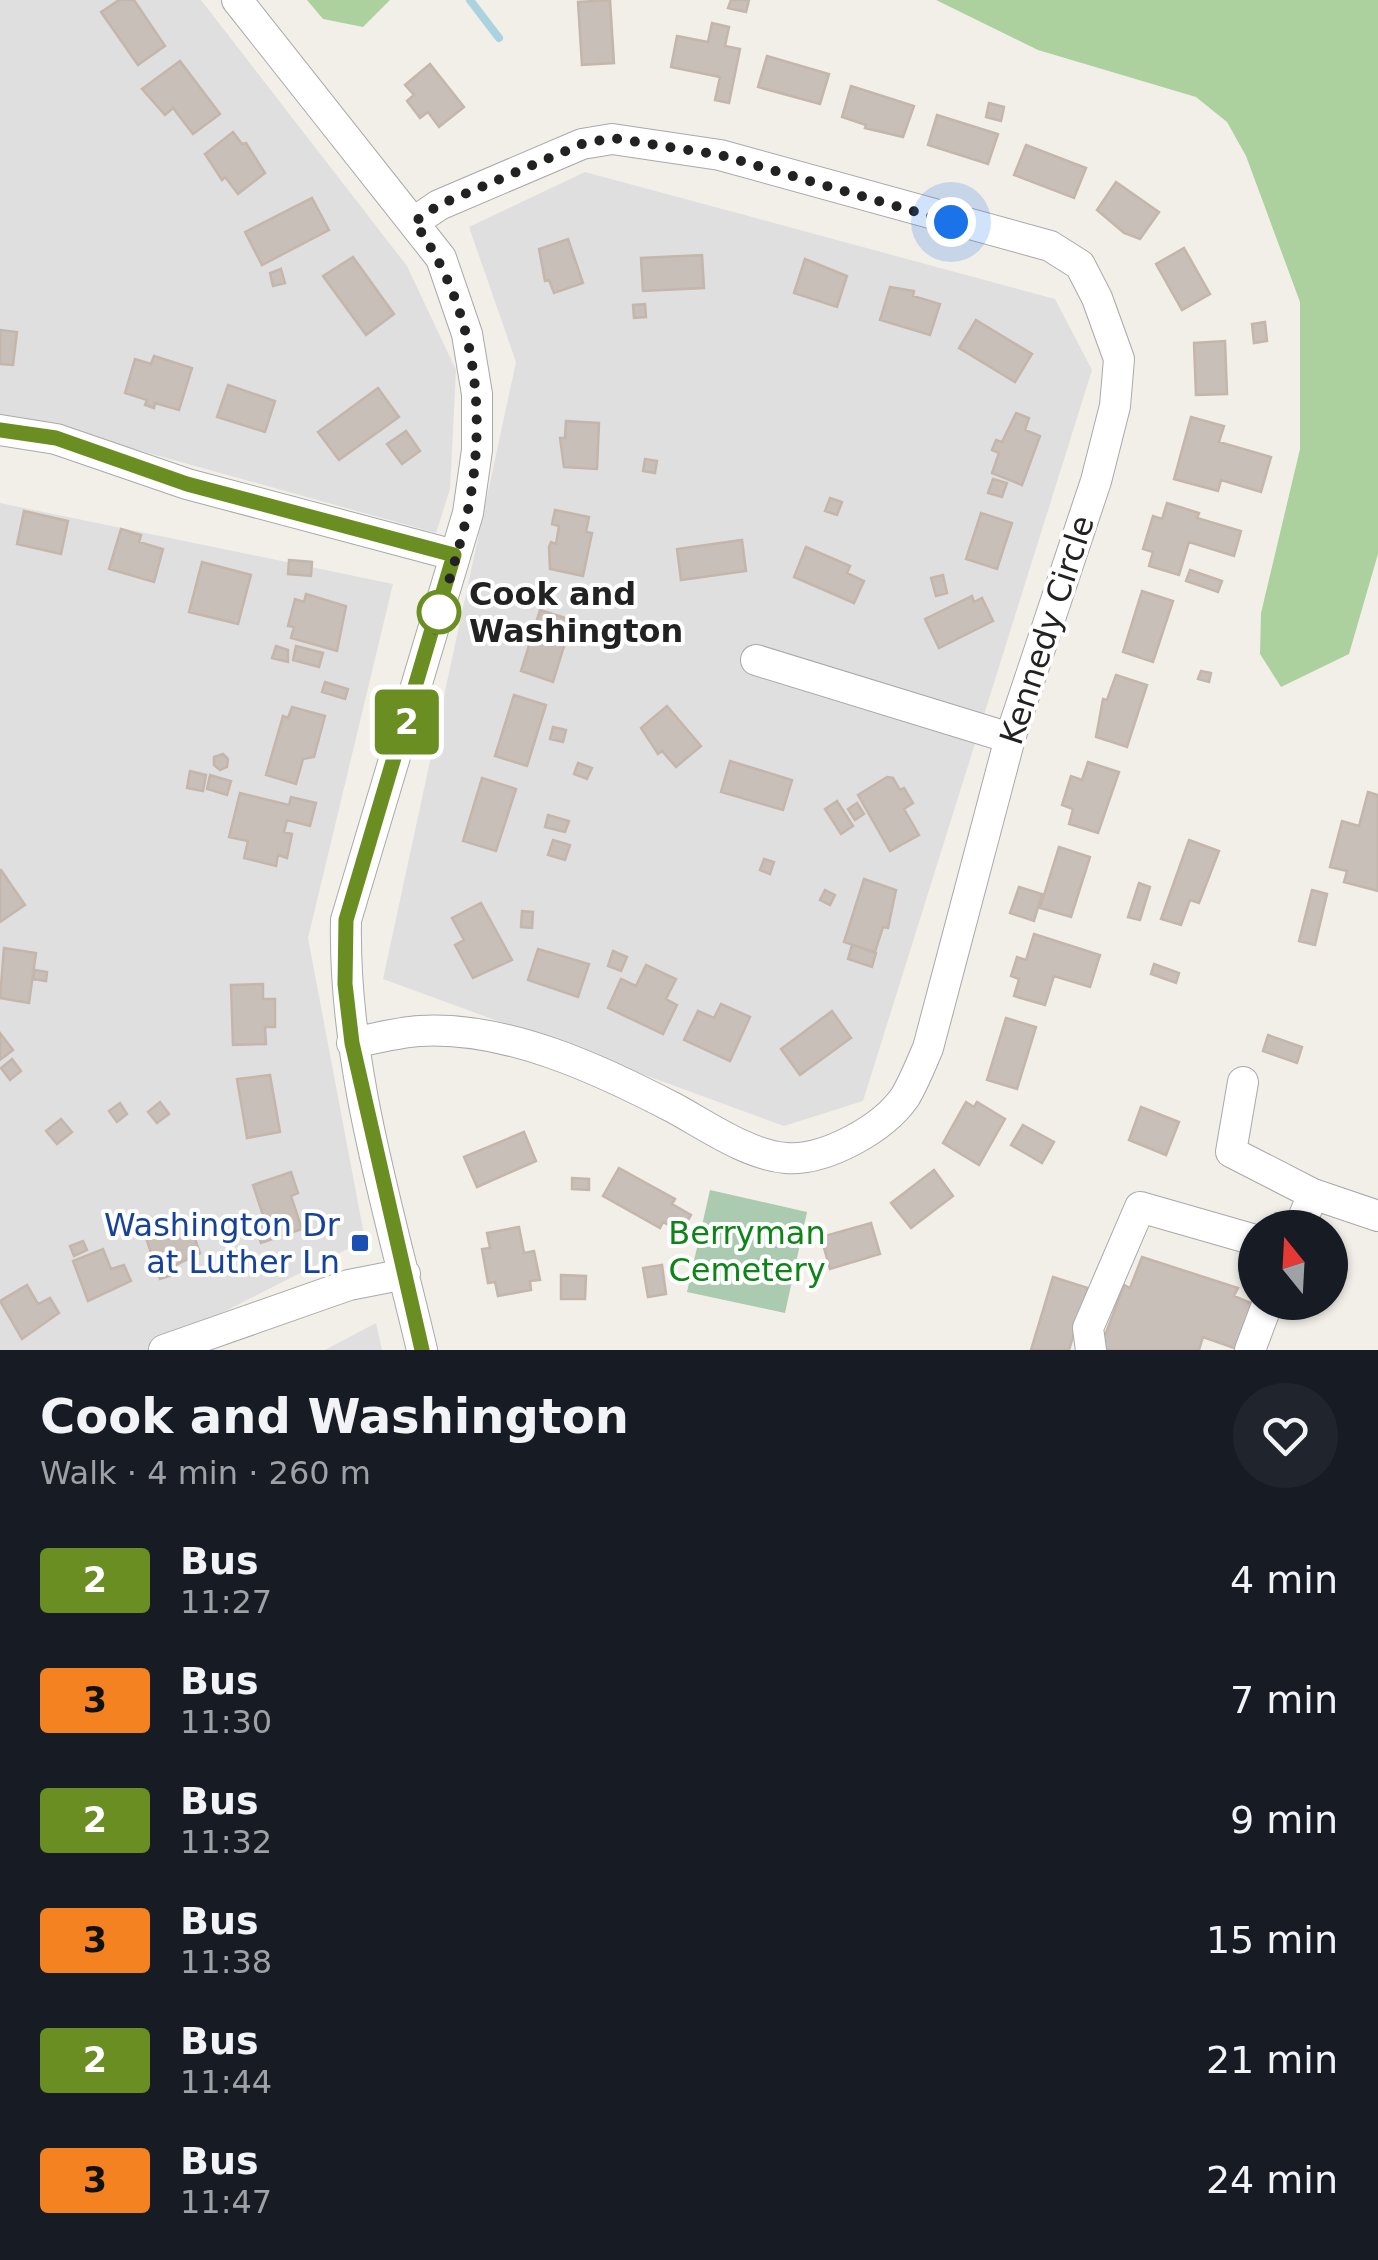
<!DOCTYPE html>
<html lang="en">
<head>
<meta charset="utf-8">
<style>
	body { margin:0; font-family:"DejaVu Sans",sans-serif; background:#20242c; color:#f1f3f6; height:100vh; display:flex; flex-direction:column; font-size:38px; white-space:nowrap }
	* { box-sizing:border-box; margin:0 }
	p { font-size:32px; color:#9ea1a6 }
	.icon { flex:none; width:55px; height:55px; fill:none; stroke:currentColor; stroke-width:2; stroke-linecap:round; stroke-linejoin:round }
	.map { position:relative; height:1350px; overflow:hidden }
	.details { display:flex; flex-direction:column; background:#171b24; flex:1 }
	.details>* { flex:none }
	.badge { padding:0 20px; border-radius:8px; font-size:35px; line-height:65px }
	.needle { width:65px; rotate:342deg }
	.fabs { position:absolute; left:1238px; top:1210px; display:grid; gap:20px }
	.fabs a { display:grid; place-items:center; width:110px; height:110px; border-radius:50%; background:#171b24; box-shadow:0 2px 8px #0004; font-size:50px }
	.you { position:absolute; width:50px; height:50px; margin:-25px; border:8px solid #fff; border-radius:50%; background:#1a73e8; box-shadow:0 0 0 15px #1a73e833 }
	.map>.badge { position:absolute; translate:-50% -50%; box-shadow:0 0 0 5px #fff }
	.round { display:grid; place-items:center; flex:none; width:105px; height:105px; border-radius:52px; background:#20242c }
	.headline { display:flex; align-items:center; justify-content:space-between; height:170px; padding:0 40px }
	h1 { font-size:48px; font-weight:800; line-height:75px }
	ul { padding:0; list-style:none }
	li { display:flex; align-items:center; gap:30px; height:120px; padding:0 40px }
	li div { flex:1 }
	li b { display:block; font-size:38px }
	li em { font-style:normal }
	li .badge { min-width:110px; font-weight:700; text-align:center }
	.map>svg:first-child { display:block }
	.residential { fill:#e0dfdf }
	.forest { fill:#add19e }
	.cemetery { fill:#aacbaf }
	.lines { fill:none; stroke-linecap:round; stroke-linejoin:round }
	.stream { stroke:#aad3df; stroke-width:8 }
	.building { fill:#c7bfb8; stroke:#c4b6ab; stroke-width:2.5 }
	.minor-casing { stroke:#a9a9a9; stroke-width:32 }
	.minor { stroke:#fff; stroke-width:30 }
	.line-casing { stroke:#fff; stroke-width:22 }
	.line { stroke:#6b8e23; stroke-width:15 }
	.walk { stroke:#222; stroke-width:10; stroke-dasharray:0 18 }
	.stop-dot { fill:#fff; stroke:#6b8e23; stroke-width:5 }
	.transit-dot { fill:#1a4fb4; stroke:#fff; stroke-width:4 }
	.labels { text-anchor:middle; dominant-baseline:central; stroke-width:8; stroke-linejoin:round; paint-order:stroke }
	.stop-label { font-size:32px; font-weight:bold; fill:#222; stroke:#fff; text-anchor:start }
	.street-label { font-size:32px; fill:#222; stroke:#fff }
	.transit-label { font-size:32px; fill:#164399; stroke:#fff; text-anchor:end }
	.park-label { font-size:32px; fill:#0c8416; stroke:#fff }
</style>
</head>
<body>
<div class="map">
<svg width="1378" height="1350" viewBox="0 0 1378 1350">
	<rect width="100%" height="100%" fill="#f2efe9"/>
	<path class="residential" d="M 0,0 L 201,0 L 407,266 L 456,370 L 450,489 L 436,533 L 37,422 L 0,417 Z
		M 585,172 L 1055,299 L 1092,370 L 863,1101 L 784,1126 L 383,979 L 516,362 L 469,227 Z
		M 0,503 L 393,584 L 308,938 L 365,1240 L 149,1350 L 0,1350 Z
		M 376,1323 L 382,1350 L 325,1350 Z"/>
	<path class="forest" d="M 307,0 L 390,0 L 363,27 L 323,19 Z
		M 936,0 L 1378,0 L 1378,554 L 1349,654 L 1281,687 L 1260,654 L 1261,613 L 1300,449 L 1300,302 L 1246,156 L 1227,122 L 1196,97 L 1038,50 Z"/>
	<path class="cemetery" d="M 710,1190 L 807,1212 L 785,1313 L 687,1292 Z"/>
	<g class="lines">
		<path class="stream" d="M 470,0 L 499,38"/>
	</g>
	<path class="building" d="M 119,0 L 134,0 L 165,46 L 138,65 L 101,12 Z
		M 610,0 L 614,63 L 582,65 L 578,2 Z
		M 731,0 L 749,0 L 746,12 L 728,8 Z
		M 712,23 L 729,27 L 725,46 L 740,49 L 729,103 L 715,100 L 720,77 L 671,67 L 677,36 L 708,42 Z
		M 767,56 L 829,74 L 820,104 L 758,87 Z
		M 180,61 L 220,114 L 193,134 L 173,108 L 165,115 L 142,89 Z
		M 430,64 L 464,107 L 439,127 L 428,112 L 420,118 L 407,101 L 414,95 L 405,85 Z
		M 851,86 L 914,106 L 903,137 L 865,128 L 866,125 L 842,117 Z
		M 989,103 L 1004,107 L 1001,121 L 986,117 Z
		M 937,115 L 998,134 L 988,164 L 928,145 Z
		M 233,132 L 242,144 L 246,143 L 265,173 L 238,194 L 225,177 L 222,180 L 205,154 Z
		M 1026,145 L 1086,168 L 1074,198 L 1014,175 Z
		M 1116,182 L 1159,212 L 1140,239 L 1124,233 L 1097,210 Z
		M 312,198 L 329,230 L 262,265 L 245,232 Z
		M 568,239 L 583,283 L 554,293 L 549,280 L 545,281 L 539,249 Z
		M 1184,248 L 1210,294 L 1182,310 L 1156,264 Z
		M 702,255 L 704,288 L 643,291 L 641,258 Z
		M 353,257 L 394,314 L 366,335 L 323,276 Z
		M 805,259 L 847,276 L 837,307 L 794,293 Z
		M 281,269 L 285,283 L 273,286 L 270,273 Z
		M 890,287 L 914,291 L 913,296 L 940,304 L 930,335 L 880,320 Z
		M 645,304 L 646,317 L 634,318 L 633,305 Z
		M 976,320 L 1032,354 L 1015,382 L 959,348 Z
		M 1265,322 L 1267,341 L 1254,343 L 1252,324 Z
		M 0,330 L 17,332 L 13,365 L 0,364 Z
		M 1225,341 L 1227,394 L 1196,395 L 1194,343 Z
		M 154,356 L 192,368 L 179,410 L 155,403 L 154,408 L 145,405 L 147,400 L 125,393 L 135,359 L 151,364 Z
		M 228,385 L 275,401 L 265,432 L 217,417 Z
		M 378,388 L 399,417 L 339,460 L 318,432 Z
		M 1016,413 L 1029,418 L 1025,430 L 1040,436 L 1022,485 L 992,473 L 999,453 L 992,450 L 996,440 L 1002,442 Z
		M 1191,417 L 1224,426 L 1219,442 L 1271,457 L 1261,492 L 1221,480 L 1218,491 L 1174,479 Z
		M 566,421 L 599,423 L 597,469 L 564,467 L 560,438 L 565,438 Z
		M 406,431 L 420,451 L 402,464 L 387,444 Z
		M 645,459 L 657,461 L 655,473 L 643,471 Z
		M 993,479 L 1007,483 L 1002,497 L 988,493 Z
		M 830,498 L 842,502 L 837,515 L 825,511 Z
		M 1167,503 L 1199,513 L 1197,518 L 1241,531 L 1234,556 L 1189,542 L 1179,575 L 1149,566 L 1153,552 L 1143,549 L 1153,516 L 1162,519 Z
		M 555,510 L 589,517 L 586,532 L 592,533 L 583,576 L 550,569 L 549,547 L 551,542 L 556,544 L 559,526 L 552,524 Z
		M 24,511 L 68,521 L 61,554 L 17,544 Z
		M 981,513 L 1012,523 L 997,569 L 966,559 Z
		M 121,529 L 141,535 L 139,542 L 163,549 L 154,582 L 109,569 Z
		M 742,540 L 746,571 L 681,580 L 677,549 Z
		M 806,547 L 850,566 L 847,573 L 864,581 L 854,603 L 794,577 Z
		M 289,560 L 312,562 L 311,576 L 288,574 Z
		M 202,562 L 251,575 L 238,624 L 189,612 Z
		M 1190,570 L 1222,581 L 1218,592 L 1186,581 Z
		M 943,575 L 947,593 L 936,596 L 931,578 Z
		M 1142,591 L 1173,601 L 1153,662 L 1123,652 Z
		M 306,594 L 346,606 L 337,651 L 291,638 L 294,627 L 288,626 L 295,599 L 304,602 Z
		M 972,596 L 974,602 L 982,598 L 993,621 L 939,648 L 925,619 Z
		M 540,610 L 572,620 L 553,682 L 521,671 Z
		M 276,646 L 288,650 L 288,662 L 272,658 Z
		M 296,646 L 323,653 L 319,667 L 293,660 Z
		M 1201,671 L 1211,673 L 1209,682 L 1198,679 Z
		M 1116,675 L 1147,685 L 1127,747 L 1096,737 L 1103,699 L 1107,700 Z
		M 325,682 L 348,689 L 345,699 L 322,692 Z
		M 514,695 L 546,705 L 527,766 L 495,756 Z
		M 667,706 L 701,746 L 676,767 L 662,751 L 658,754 L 641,728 Z
		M 292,707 L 325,716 L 314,757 L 303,759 L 296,784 L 266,775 L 283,716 L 288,718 Z
		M 553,727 L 566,730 L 563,742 L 550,739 Z
		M 223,754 L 228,759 L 227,767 L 220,770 L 214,765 L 214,757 Z
		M 730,761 L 792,780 L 783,810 L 721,792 Z
		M 1088,762 L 1119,772 L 1098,833 L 1069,824 L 1073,809 L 1062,805 L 1071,776 L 1082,780 Z
		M 578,763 L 592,768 L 587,779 L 574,774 Z
		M 190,771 L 206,775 L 203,791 L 187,788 Z
		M 210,775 L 231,781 L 227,795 L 207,789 Z
		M 887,777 L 893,778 L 900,790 L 904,788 L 913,803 L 904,809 L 919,835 L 890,851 L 858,795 Z
		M 482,778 L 516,789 L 496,851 L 463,841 Z
		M 1368,792 L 1378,795 L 1378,891 L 1344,882 L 1347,871 L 1330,867 L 1342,821 L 1359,826 Z
		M 240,793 L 289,805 L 291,797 L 316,803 L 310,826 L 287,820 L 284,832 L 292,834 L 287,858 L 278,855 L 276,866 L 244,858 L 248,841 L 229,837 Z
		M 837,801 L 853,826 L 841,834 L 825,809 Z
		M 857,803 L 864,814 L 855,820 L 848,809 Z
		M 548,815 L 569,821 L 565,832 L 545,827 Z
		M 553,840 L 570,845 L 565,860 L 548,855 Z
		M 1189,840 L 1219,851 L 1199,903 L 1190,900 L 1181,925 L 1161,919 Z
		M 1059,847 L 1090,857 L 1071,917 L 1040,908 Z
		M 764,859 L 774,862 L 770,874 L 760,870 Z
		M 1,870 L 25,905 L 0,922 L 0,870 Z
		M 864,879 L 896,890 L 888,928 L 883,927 L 875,952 L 844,942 Z
		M 1139,883 L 1150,887 L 1140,920 L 1128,917 Z
		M 1019,887 L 1042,894 L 1034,921 L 1010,913 Z
		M 825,890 L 835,895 L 830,905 L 820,900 Z
		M 1312,890 L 1327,894 L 1315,945 L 1299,941 Z
		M 481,903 L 512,960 L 473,978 L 455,945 L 464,940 L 452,918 Z
		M 522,911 L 533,912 L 532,928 L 521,927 Z
		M 1034,934 L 1100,955 L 1090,987 L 1054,976 L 1045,1005 L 1014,996 L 1019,979 L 1011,976 L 1017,957 L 1026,960 Z
		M 852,945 L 876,953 L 872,967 L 848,959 Z
		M 4,948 L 36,953 L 29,1003 L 0,998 Z
		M 538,949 L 589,964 L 578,997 L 528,980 Z
		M 613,951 L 627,957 L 621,971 L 608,966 Z
		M 1154,964 L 1179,973 L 1176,983 L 1151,974 Z
		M 646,965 L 676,979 L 666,999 L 677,1005 L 663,1034 L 608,1008 L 621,979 L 636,986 Z
		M 35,970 L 47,972 L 46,981 L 33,979 Z
		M 263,984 L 263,999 L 275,999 L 275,1027 L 265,1027 L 266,1044 L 233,1045 L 231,985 Z
		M 721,1004 L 750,1017 L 730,1061 L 684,1040 L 698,1011 L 714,1018 Z
		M 832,1011 L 851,1038 L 800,1075 L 781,1049 Z
		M 1006,1018 L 1036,1027 L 1017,1089 L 987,1080 Z
		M 0,1033 L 13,1050 L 0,1060 Z
		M 1268,1035 L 1302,1047 L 1297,1063 L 1263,1051 Z
		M 12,1059 L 21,1071 L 10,1080 L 1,1068 Z
		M 270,1075 L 280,1132 L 247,1138 L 237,1079 Z
		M 160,1102 L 169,1114 L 157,1123 L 148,1112 Z
		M 966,1102 L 974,1107 L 977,1102 L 1005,1119 L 979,1165 L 943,1143 Z
		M 120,1103 L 127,1114 L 117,1122 L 109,1111 Z
		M 1141,1107 L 1179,1122 L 1166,1155 L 1129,1140 Z
		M 61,1119 L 72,1132 L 57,1144 L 46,1131 Z
		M 1023,1125 L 1054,1142 L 1042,1163 L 1011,1145 Z
		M 524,1132 L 536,1161 L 477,1187 L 464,1157 Z
		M 619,1168 L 675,1199 L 672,1204 L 691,1215 L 681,1232 L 663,1222 L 660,1228 L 603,1196 Z
		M 934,1170 L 953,1196 L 911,1228 L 891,1203 Z
		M 291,1172 L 298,1193 L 291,1196 L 302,1229 L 261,1243 L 254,1224 L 265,1221 L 253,1185 Z
		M 572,1178 L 589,1179 L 589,1190 L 572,1189 Z
		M 175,1219 L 177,1225 L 189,1221 L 200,1253 L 176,1265 L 179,1273 L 160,1279 L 143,1229 Z
		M 871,1223 L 880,1254 L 830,1269 L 821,1237 Z
		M 519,1227 L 524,1253 L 534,1251 L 540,1280 L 530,1281 L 531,1290 L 498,1296 L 495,1282 L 488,1283 L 482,1249 L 490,1248 L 487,1233 Z
		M 83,1241 L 87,1250 L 74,1256 L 70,1246 Z
		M 103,1249 L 111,1269 L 124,1265 L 131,1281 L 88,1301 L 73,1261 Z
		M 1142,1257 L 1238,1288 L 1234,1296 L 1253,1304 L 1237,1349 L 1203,1337 L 1199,1350 L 1108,1350 L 1101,1346 L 1124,1285 L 1130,1288 Z
		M 662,1265 L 666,1294 L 648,1297 L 643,1268 Z
		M 561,1275 L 586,1276 L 585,1299 L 561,1299 Z
		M 1053,1277 L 1088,1288 L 1069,1350 L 1031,1350 Z
		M 27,1285 L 38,1304 L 50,1298 L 59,1313 L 22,1339 L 0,1301 Z"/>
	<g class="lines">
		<defs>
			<path id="minor" d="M 237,0 L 441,258 L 467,334 L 477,394 L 477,450 L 468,513 L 346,920 C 343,1065 389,1209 422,1350
				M 0,430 L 56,439 L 187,484 L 454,555
				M 756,660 L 1010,738
				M 352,1043 C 374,1039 398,1032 420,1031 C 507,1026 599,1069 674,1108 C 707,1126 748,1155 786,1158 C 825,1161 883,1129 905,1097 C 914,1082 921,1064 928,1048 L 1010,738 L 1096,481 L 1115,406 L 1119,359 L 1097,298 L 1080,265 L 1050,246 L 720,155 L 612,139 L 582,144 L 439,205 L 414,222
				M 1243,1082 L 1231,1152 L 1313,1194 L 1378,1216
				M 1299,1228 L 1313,1194
				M 164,1350 L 349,1285 L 405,1274
				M 1091,1350 L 1088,1328 L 1140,1207 L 1255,1240
				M 1250,1350 L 1268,1302"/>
		</defs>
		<use href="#minor" class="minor-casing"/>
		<use href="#minor" class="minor"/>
	</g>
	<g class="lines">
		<defs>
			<path id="line" d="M 0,430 L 56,438 L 187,484 L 454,555 L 346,920 L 345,984 L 352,1043 L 422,1350"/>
		</defs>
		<use href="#line" class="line-casing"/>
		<use href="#line" class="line"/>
		<path class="walk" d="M 439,612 L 435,630 C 445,590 460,550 468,510 C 488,410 475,306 414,222 L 439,205 L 582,144 L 612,138 L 720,155 L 951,222"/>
	</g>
	<circle class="stop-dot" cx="439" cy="612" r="20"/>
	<rect class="transit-dot" x="350" y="1233" width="20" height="20" rx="5"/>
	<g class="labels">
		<g class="stop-label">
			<text x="469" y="594">Cook and<tspan x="469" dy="37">Washington</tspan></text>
		</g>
		<g class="street-label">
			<text transform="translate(1047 630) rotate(-72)">Kennedy Circle</text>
		</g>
		<g class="transit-label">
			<text x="340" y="1225">Washington Dr<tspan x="340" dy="37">at Luther Ln</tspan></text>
		</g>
		<g class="park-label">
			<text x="747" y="1233">Berryman<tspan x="747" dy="37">Cemetery</tspan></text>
		</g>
	</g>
</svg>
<div class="fabs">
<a><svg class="needle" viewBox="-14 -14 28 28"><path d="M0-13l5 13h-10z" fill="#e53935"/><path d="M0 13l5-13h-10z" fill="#9ea1a6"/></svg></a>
</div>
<div class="you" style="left:951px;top:222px"></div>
<b class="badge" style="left:407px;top:722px;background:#6b8e23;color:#fff">2</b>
</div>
<section class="details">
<div class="headline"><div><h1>Cook and Washington</h1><p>Walk · 4 min · 260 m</p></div><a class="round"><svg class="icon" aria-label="heart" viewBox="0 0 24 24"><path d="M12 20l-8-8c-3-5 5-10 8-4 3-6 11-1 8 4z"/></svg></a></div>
<ul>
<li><span class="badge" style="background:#6b8e23;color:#fff">2</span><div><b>Bus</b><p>11:27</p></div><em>4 min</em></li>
<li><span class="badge" style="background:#f58220;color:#111">3</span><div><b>Bus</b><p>11:30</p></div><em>7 min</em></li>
<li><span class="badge" style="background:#6b8e23;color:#fff">2</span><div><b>Bus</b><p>11:32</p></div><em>9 min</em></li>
<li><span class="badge" style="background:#f58220;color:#111">3</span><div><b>Bus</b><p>11:38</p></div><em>15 min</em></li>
<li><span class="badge" style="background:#6b8e23;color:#fff">2</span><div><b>Bus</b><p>11:44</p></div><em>21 min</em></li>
<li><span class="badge" style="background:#f58220;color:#111">3</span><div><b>Bus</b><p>11:47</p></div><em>24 min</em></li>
</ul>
</section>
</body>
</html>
